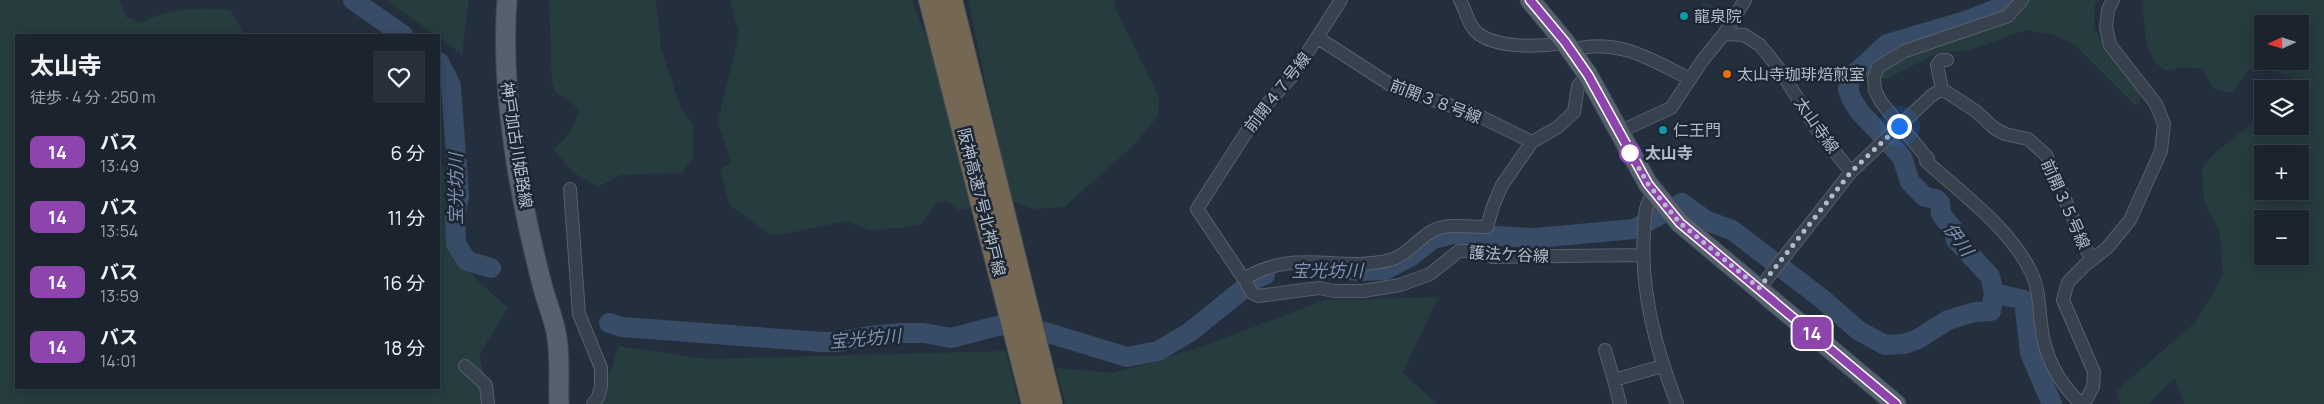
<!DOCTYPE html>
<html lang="ja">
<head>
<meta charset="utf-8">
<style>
	body { margin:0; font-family:Manrope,"Noto Sans JP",sans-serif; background:#282f3a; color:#f1f3f6; height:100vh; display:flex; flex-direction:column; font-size:19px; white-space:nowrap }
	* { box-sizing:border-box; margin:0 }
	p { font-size:16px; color:#a0a4aa }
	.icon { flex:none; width:28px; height:28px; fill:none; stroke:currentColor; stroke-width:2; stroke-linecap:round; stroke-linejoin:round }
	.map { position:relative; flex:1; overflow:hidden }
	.drawer { position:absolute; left:15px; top:34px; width:425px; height:355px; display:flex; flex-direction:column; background:#1b232e; border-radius:0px; box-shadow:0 2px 12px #0003,0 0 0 1px #39404a }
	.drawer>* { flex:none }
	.badge { padding:0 10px; border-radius:8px; font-size:18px; line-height:32px }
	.needle { width:32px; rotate:266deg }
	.buttons { position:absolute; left:2254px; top:15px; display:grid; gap:10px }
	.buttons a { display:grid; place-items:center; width:55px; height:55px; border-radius:0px; background:#1b232e; box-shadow:0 2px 12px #0003,0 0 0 1px #39404a; font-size:25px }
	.you { position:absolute; width:25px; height:25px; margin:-12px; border:4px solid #fff; border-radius:50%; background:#1a73e8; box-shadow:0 0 0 8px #1a73e833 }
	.map>.badge { position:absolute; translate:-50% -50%; box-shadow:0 0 0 2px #fff }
	.round { display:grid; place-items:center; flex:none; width:52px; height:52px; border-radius:0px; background:#282f3a }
	.head { display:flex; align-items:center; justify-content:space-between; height:85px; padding:0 15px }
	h1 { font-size:24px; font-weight:700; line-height:38px }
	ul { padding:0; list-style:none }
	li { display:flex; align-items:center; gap:15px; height:65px; padding:0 15px }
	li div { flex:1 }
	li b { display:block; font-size:19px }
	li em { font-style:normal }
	li .badge { min-width:55px; font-weight:700; text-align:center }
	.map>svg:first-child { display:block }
	.green { fill:#263c3f; fill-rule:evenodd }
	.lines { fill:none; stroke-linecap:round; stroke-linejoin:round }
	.river { stroke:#394c67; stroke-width:20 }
	.street-casing { stroke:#565f6c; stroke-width:14 }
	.primary-casing { stroke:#414a57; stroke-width:21 }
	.highway-casing { stroke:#434c59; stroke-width:24 }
	.street { stroke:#38414e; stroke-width:12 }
	.primary { stroke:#56606e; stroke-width:19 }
	.highway { stroke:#746855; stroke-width:22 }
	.line-casing { stroke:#fff; stroke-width:11 }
	.line { stroke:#8e44ad; stroke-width:8 }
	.walk { stroke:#b4bcc9; stroke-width:5; stroke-dasharray:0 9 }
	.culture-dot { fill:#0f9aa8; stroke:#1d2633; stroke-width:2 }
	.food-dot { fill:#e8710a; stroke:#1d2633; stroke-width:2 }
	.stop-dot { fill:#fff; stroke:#8e44ad; stroke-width:2.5 }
	.labels { text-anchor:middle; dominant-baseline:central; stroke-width:5; stroke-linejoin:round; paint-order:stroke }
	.poi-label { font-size:16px; fill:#b4bcc9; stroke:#1d2633; text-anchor:start }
	.street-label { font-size:16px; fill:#b4bcc9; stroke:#1d2633 }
	.stop-label { font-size:16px; font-weight:bold; fill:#b4bcc9; stroke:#1d2633; text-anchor:start }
	.water-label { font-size:18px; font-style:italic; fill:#7c92b1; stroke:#1d2633 }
</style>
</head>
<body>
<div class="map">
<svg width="2324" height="404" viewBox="0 0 2324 404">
	<rect width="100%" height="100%" fill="#242f3e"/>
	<path class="green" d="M 0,0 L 119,0 L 126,17 L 142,23 C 170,6 199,8 230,10 L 245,35 L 16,35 L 16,388 L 439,388 L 439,164 L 444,167 L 456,253 L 477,280 L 508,308 L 479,355 L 492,404 L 0,404 Z
		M 387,0 L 469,0 L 462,55 L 439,37 L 439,35 L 435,35 Z
		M 549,0 L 656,0 L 661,48 L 681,109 L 693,125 L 693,158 L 681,173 L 620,175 L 598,187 L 574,173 L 553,149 C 566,139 576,126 579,109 L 564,97 L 556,93 L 552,84 Z
		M 730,0 L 912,0 L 931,49 L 972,208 L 959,210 L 946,201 L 937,203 L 921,224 L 903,228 L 870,230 L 846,221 L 779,235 L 770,234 L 730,205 L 720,170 L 731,163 L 718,122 L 739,33 Z
		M 968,0 L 1116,0 L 1115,8 L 1159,97 L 1158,116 L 1133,146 L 1064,207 L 1035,209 L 1011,201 Z
		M 2030,0 L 2099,0 L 2095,4 L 2094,29 L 2142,98 L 2136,106 L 2074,44 L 2051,34 L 2026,30 L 1970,50 L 1936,54 L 1884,80 L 1880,72 L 1918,52 L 1978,33 L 2017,17 Z
		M 2143,0 L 2324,0 L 2324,404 L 2184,404 L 2175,378 L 2148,404 L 2120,404 L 2117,392 L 2122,386 L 2196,322 L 2223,275 L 2220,233 L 2204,202 L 2202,168 L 2215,153 L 2262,115 L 2262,126 L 2300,126 L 2300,89 L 2295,89 L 2295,82 L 2289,76 L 2257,66 L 2249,70 L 2233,91 C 2213,95 2211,85 2203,69 L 2182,67 L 2166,71 C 2143,58 2144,23 2143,0 ZM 2262,24 L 2300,24 L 2300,61 L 2262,61 ZM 2262,154 L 2300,154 L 2300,191 L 2262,191 ZM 2262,219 L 2300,219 L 2300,256 L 2262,256 Z
		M 1703,2 L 1715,7 L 1709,23 L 1697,18 Z
		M 1438,297 L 1403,373 L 1437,404 L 1065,404 L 1056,368 L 1114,373 L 1198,348 L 1325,300 Z
		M 619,346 L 706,359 L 1006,351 L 1019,404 L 599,404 Z"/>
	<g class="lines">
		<path class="river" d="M 353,0 L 403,35
			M 439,62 L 451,86 L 459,197 L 455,216 L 456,244 L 467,261 L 491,268
			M 1325,268 L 1359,271 L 1385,270 L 1410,257 L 1433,239 L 1453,234 L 1536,238 L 1634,229 L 1682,203 L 1707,221 L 1732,230 L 1821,298 L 1859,331 L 1885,345 L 1904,344 L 1918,339 L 1948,320 L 1975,312 L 1991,311 L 1994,293 L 1990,276 L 1956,240 L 1953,229 L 1941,214 L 1940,203 L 1936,199 L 1925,197 L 1910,182 L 1902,157 L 1859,111 L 1851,98 L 1848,89 L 1851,77 L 1887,44 L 1965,21 L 1999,8 L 2011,0
			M 1994,293 L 2024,300 L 2030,353 L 2052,404
			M 609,323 L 622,327 L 822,342 L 837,342 L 869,336 L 901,333 L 924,333 L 951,338 L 1001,325 L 1045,332 L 1127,357 L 1158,351 L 1190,332 L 1257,278 L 1265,275"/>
		<defs>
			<path id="street" d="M 1341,0 L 1293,75 L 1258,114 L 1197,209 L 1244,279 C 1296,247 1338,273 1390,260 C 1408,255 1418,238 1434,230 C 1448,223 1471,227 1487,227 L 1493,206 L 1502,185 L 1532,142 L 1558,127 L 1574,112 L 1578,86 L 1588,75
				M 1460,0 C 1465,9 1467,20 1473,28 C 1487,49 1544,48 1565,42
				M 1745,0 L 1724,34 L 1744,35 L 1760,45 L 1780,70 L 1816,128 L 1851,172
				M 2022,0 L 2008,16 L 1905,51 L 1878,67 L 1874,78 L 1875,90 L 1881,102 L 1928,159 L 1926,161 C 1962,194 2009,227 2031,272 C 2039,288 2039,307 2041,324 C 2044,356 2058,382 2081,404
				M 1318,38 L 1394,87 L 1473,113 L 1532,142
				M 1571,50 C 1617,37 1650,59 1690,79
				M 1942,89 L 1937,65 L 1941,60 L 1947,60
				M 1619,132 L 1671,108 L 1702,61 L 1724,34
				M 570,189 L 579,314 L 601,368 L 601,386 L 598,397 L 593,404
				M 1654,193 C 1644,205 1645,216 1644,232 C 1640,291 1656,349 1677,404
				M 1245,280 L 1252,293 L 1258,296 L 1319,288 L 1334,291 L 1363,291 L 1400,285 L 1430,274 L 1459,251 L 1475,251 L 1493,257 L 1643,255
				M 1759,289 L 1851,172 L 1931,96 L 1942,89 L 1977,112 L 1994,128 L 2005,134 L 2028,139 L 2046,155 L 2091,260
				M 1605,350 L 1614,380 L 1662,366
				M 465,366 L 486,385 L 488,404
				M 1614,380 L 1620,404
				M 2084,404 L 2093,387 L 2094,372 L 2063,300 L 2068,282 L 2085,265 L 2107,248 L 2130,220 L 2161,151 L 2164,124 L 2156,104 L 2110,45 L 2106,27 L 2108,10 L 2113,0"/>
			<path id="primary" d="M 507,0 C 500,92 520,200 543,288 C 547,303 553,317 556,332 C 561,355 558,381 559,404
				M 1530,0 L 1565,42 L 1588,75 L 1648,184 L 1680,223 L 1896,404"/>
			<path id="highway" d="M 930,0 L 1033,404
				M 951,0 L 1051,404"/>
		</defs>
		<use href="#street" class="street-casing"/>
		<use href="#primary" class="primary-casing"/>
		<use href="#highway" class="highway-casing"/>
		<use href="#street" class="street"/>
		<use href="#primary" class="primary"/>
		<use href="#highway" class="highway"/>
	</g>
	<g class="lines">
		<defs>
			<path id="line" d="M 1530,0 L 1565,42 L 1588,75 L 1648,184 L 1680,223 L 1896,404"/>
		</defs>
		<use href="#line" class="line-casing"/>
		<use href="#line" class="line"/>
		<path class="walk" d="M 1630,153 L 1648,184 L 1680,223 L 1759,288 L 1851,172 L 1899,126"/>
	</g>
	<g class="culture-dot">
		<circle cx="1684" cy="16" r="5"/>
		<circle cx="1663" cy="130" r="5"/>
	</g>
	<circle class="food-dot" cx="1727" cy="74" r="5"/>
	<circle class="stop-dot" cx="1630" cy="153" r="10"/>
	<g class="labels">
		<g class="poi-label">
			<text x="1694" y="16">龍泉院</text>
			<text x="1737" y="74">太山寺珈琲焙煎室</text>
			<text x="1673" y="130">仁王門</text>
		</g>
		<g class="street-label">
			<text transform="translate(1277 92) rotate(-52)">前開４７号線</text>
			<text transform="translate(1436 101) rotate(21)">前開３８号線</text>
			<text transform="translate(1817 125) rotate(55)">太山寺線</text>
			<text transform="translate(517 145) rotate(81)">神戸加古川姫路線</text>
			<text transform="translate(982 202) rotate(76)">阪神高速7号北神戸線</text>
			<text transform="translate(2066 204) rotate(66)">前開３５号線</text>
			<text transform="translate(1509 254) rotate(3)">護法ケ谷線</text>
		</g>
		<g class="stop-label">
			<text x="1645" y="153">太山寺</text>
		</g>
		<g class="water-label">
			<text transform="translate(455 189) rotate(-90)">宝光坊川</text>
			<text transform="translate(1959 239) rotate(54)">伊川</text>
			<text x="1327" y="270">宝光坊川</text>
			<text transform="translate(865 338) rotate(-5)">宝光坊川</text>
		</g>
	</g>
</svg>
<div class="buttons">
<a><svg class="needle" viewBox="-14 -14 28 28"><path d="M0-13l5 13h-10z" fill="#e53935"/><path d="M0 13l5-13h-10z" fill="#a0a4aa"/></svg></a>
<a><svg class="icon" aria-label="layers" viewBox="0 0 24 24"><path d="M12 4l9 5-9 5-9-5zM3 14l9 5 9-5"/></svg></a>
<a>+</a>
<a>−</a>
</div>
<div class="you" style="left:1899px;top:126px"></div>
<b class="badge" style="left:1812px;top:333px;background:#8e44ad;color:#fff">14</b>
<section class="drawer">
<div class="head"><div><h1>太山寺</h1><p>徒歩 · 4 分 · 250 m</p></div><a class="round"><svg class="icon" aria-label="heart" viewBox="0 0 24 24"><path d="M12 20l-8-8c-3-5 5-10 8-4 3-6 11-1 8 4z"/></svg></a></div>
<ul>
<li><span class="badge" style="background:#8e44ad;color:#fff">14</span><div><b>バス</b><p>13:49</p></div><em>6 分</em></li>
<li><span class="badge" style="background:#8e44ad;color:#fff">14</span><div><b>バス</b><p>13:54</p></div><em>11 分</em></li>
<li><span class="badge" style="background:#8e44ad;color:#fff">14</span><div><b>バス</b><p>13:59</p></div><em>16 分</em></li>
<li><span class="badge" style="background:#8e44ad;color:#fff">14</span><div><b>バス</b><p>14:01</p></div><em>18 分</em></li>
</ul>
</section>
</div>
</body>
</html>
